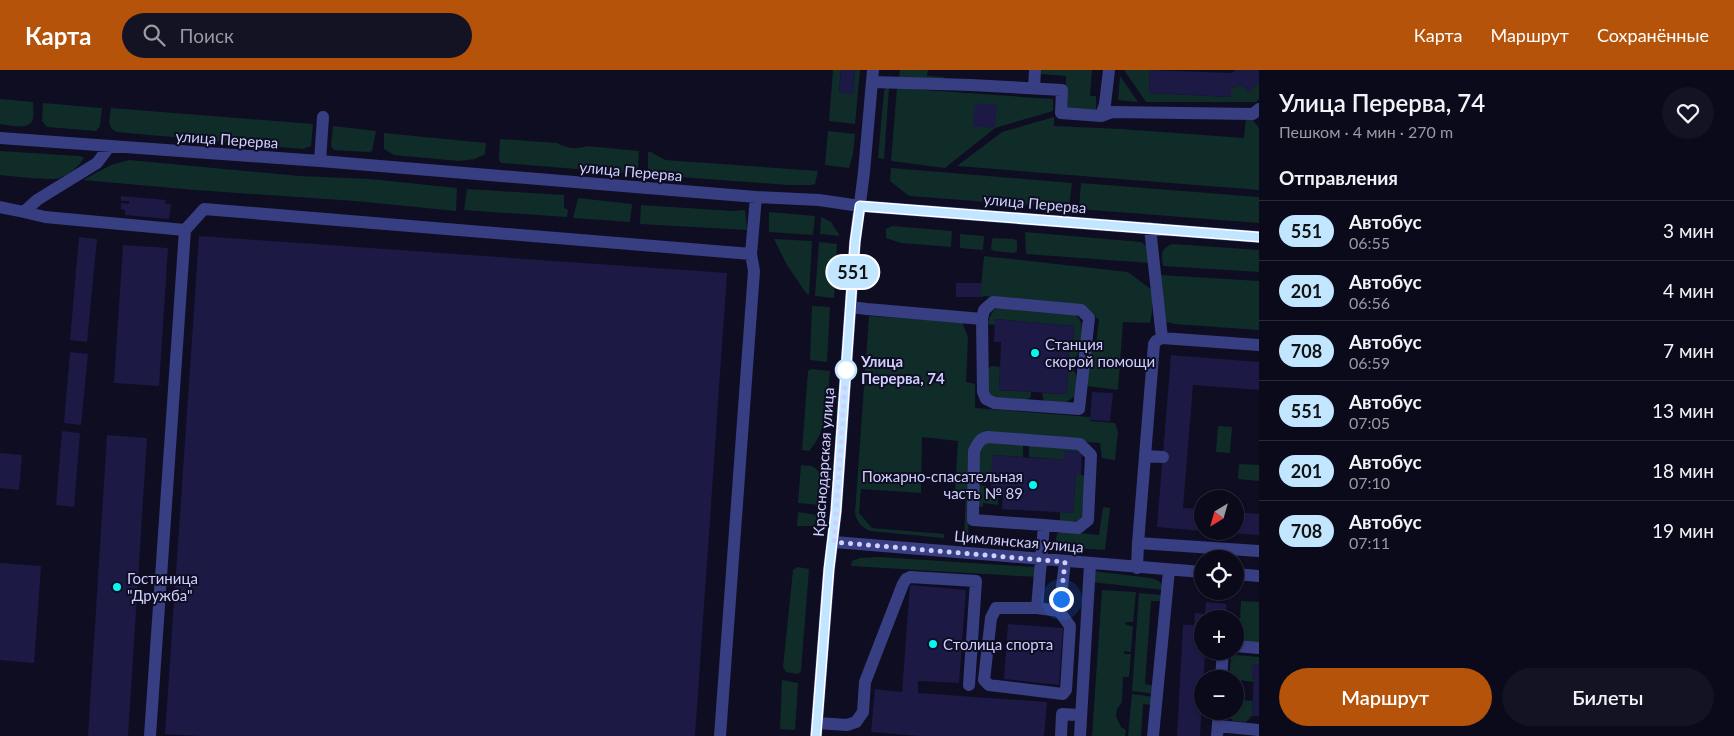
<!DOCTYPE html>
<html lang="ru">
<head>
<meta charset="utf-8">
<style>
	body { margin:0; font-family:Lato,sans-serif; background:#131323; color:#f1f3f6; height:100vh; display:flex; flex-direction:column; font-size:19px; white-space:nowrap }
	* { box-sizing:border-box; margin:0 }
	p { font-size:16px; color:#999aa2 }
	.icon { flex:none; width:28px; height:28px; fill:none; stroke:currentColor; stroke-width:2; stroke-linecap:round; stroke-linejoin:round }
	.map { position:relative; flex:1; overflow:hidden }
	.panel { display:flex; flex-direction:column; background:#0a0a1a; width:475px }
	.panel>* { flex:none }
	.badge { padding:0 10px; border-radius:16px; font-size:18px; line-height:32px }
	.needle { width:32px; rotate:217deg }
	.controls { position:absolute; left:1194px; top:420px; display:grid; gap:10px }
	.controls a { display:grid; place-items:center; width:50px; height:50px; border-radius:50%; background:#0a0a1a; box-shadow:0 1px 4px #0004,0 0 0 1px #2a2b39; font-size:25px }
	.you { position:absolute; width:25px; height:25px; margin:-12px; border:4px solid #fff; border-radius:50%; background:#1a73e8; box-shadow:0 0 0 8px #1a73e833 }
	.map>.badge { position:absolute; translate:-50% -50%; box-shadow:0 0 0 2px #fff }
	h2 { padding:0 20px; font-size:19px; line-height:45px }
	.round { display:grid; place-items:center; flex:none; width:52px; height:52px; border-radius:26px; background:#131323 }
	.headline { display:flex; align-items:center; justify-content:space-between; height:85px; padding:0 20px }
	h1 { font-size:24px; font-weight:600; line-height:38px }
	.cta { display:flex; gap:10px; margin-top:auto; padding:10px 20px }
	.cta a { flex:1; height:58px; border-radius:30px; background:#b45309; color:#fff; font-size:20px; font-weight:600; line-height:58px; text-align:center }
	.cta a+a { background:#131323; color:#f1f3f6 }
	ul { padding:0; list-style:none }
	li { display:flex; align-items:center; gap:15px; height:60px; padding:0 20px; border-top:1px solid #2a2b39 }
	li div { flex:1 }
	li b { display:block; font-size:19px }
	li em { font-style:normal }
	li .badge { min-width:55px; font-weight:700; text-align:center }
	header { display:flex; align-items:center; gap:30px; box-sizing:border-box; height:70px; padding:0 25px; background:#b45309; color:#fff }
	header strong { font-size:24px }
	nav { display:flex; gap:28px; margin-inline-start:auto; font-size:18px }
	.search { width:350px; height:45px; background:#131323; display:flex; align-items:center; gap:12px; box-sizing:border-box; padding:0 18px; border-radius:28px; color:#999aa2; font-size:19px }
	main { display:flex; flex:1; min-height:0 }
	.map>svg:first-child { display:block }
	.green { fill:#102c28 }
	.building { fill:#1c1944 }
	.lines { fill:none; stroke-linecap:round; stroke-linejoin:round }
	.minor { stroke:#383e82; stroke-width:12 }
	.line-casing { stroke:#fff; stroke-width:11 }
	.line { stroke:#c2e6ff; stroke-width:8 }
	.walk { stroke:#cfcfff; stroke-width:5; stroke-dasharray:0 9 }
	.poi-dot { fill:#00faf4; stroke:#0e0d22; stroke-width:2 }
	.stop-dot { fill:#fff; stroke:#c2e6ff; stroke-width:2.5 }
	.labels { text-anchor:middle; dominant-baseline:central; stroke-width:4; stroke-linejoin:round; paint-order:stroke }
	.street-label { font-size:15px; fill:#cfcfff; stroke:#0e0d22 }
	.poi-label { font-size:15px; fill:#cfcfff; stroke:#0e0d22; text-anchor:start }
	.stop-label { font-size:15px; font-weight:bold; fill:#cfcfff; stroke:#0e0d22; text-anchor:start }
</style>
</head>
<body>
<header>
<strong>Карта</strong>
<div class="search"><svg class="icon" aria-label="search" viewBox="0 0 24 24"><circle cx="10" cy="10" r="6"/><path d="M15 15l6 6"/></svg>Поиск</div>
<nav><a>Карта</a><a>Маршрут</a><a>Сохранённые</a></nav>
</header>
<main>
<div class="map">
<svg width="1259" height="666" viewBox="0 0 1259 666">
	<rect width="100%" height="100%" fill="#0e0d22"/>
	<path class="green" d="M 833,0 L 841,0 L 839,22 L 853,24 L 855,0 L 860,0 L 855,54 L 829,51 Z
		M 900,0 L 928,0 L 927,6 L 944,7 L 944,11 L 899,8 Z
		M 1041,0 L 1092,0 L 1090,26 L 1096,26 L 1096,41 L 1066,38 L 1066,6 L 1041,4 Z
		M 1124,0 L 1150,0 L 1149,23 L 1230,27 L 1231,18 L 1242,15 L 1248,22 L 1259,12 L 1259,29 L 1256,32 L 1146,32 Z
		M 1120,6 L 1138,32 L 1118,30 Z
		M 886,18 L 889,18 L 884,89 L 878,88 L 884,21 Z
		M 897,18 L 1053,29 L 1053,41 L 995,58 L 945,98 L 891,91 Z
		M 0,29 L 33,32 C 33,37 34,44 33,49 C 30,61 9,55 0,54 Z
		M 43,33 L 102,38 L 100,56 L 96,61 L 47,57 L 42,51 Z
		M 111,38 L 313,54 L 311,76 L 303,79 L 117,62 C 106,58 110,47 111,38 Z
		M 1054,47 L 1054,56 L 1121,59 L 1244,68 L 1246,49 L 1252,49 L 1259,58 L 1259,120 L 957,96 L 1002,62 Z
		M 333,56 L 376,61 L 372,81 L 369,82 L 334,80 L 331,76 Z
		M 828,61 L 855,64 L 853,84 L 849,98 L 825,95 Z
		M 384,63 L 486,73 L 485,84 L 475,89 L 459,91 L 394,85 L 384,79 Z
		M 500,69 L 557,73 C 566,78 576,80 587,76 L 639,81 L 638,98 L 634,101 L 627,103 L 501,93 L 499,90 Z
		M 0,81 L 80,86 L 84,88 C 79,97 69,104 60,108 C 52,111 11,106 0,105 Z
		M 648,82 L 651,82 L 665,90 L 818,101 L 815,114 L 811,115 L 788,115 L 667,106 L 650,102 L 648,98 Z
		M 129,90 L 299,106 L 370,109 L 457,118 L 456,141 L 355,131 L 195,120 L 83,110 L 111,95 Z
		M 891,98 L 1072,113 L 1069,138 L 909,126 L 890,111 Z
		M 1081,113 L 1259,127 L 1259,153 L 1079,139 Z
		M 467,119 L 564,125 L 564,138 L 568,140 L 567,147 L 464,140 Z
		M 578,128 L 632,134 L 630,152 L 573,148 Z
		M 641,135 L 733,141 L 745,140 L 747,160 L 640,154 Z
		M 769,142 L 815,146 L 813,165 L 769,162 Z
		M 821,147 L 831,152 L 840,166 L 820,164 Z
		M 892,156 L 952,161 L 951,177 L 901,173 L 886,168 L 886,159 Z
		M 1025,162 L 1141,172 C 1149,176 1149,185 1150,193 L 1026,184 Z
		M 960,164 L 984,166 L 983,180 L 960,178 Z
		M 994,168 L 1014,169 L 1017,171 L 1017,181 L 1014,183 L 994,181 L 991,179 L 992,169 Z
		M 774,169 L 812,171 L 809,225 L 806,223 L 787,195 Z
		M 819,172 L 837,174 L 834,228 L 815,226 Z
		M 1173,174 L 1259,180 L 1259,202 L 1163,196 C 1161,185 1161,177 1173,174 Z
		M 984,186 L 1128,202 L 1152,220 L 1152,242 L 1150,253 L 1123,252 L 1118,320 L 1087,316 L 1089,281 L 1095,281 L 1099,250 L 1084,236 L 985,226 L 980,227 Z
		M 1160,205 L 1259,211 L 1259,260 L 1174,254 L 1164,251 Z
		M 812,236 L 830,237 L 827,292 L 810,290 Z
		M 1001,238 L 1073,243 C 1076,246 1080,248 1081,253 C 1083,261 1080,283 1075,289 L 1069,290 L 1069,276 L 1073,276 L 1074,256 L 996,249 L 995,255 L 988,254 C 989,247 991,244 995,239 Z
		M 869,246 L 962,252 L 968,267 L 966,312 L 975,314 L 975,338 L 1090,347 L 1090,351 L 1115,353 L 1118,362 L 1115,390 L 1102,388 L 1100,373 L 980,364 L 970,406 L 968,470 L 964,469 L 966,422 L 955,420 L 958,371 L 922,367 L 921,423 L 861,419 L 859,443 L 872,458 L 944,464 L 944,468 L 870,461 C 861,457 857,452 855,443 Z
		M 993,296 L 1000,297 L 999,320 L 1031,322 L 1031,327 L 1025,331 L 991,327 C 986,318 985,306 989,297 Z
		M 1068,297 C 1081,303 1076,315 1075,326 L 1064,334 L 1044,331 L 1042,323 L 1067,324 Z
		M 811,299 L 830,301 C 827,329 829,359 809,381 L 802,380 L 808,301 Z
		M 1218,356 L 1232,357 L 1230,383 L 1216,382 Z
		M 985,371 L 1023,373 L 1023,387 L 993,385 L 991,410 L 978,409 L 979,379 Z
		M 1029,373 L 1077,378 L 1082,382 L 1064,381 L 1064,390 L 1029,387 Z
		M 1239,394 L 1259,395 L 1259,411 L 1238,409 Z
		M 801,395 L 812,396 L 821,403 L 820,435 L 798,433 Z
		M 1076,405 L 1083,405 L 1086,409 L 1082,446 C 1076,454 1070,452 1060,452 L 1060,442 L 1073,443 Z
		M 977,415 L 987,416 L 988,423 L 998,424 L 998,435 L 983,433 L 983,437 L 976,436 Z
		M 1103,437 L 1110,438 L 1105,480 L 1055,477 L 1057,464 L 1061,461 L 1099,465 Z
		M 798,442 L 817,445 L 815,456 L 797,456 Z
		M 879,487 L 1034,497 L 1037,507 L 851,496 L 852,491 L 860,488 Z
		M 798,497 L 809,499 L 801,601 L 798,604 L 786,602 L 783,597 L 793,500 Z
		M 1093,501 L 1150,508 C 1158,510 1162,511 1163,520 L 1091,512 Z
		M 1102,520 L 1136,522 L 1133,552 L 1125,552 L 1126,555 L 1133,556 L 1131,582 L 1124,581 L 1124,584 L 1131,584 L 1129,607 L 1123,607 L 1122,632 L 1117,639 L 1116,646 L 1121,657 L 1126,660 L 1125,666 L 1092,666 Z
		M 1139,523 L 1162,525 L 1162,531 L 1151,531 L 1145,614 L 1155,616 L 1155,624 L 1132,621 Z
		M 1241,531 L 1259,532 L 1259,573 L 1242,572 L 1239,568 Z
		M 1236,585 L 1259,587 L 1259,595 L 1252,594 L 1254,612 L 1229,609 L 1231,587 Z
		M 782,610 L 798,613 L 795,660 L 780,659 Z
		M 1235,616 L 1240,617 L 1241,630 L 1253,631 L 1252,646 L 1246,652 L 1233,651 L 1228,645 L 1227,641 L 1235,641 Z
		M 1132,624 L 1154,627 L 1152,635 L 1143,634 L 1141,666 L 1128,666 Z"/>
	<path class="building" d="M 841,0 L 855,0 L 853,24 L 839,23 Z
		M 1150,0 L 1232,3 L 1236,0 L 1259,0 L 1259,12 L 1248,22 L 1242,15 L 1231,18 L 1231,27 L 1149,23 Z
		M 975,33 L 997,35 L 995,58 L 973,56 Z
		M 121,126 L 166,130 L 165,134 L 171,134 L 169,149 L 125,145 L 125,140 L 121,139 L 121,133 L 129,134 L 129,131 L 121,131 Z
		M 199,166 L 727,203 L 695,666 L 199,666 L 165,664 Z
		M 79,167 L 97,169 L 87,272 L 70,270 Z
		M 123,175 L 168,178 L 159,316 L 114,313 Z
		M 956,213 L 982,213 L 980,227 L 956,227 Z
		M 995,249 L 1074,256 L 1073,276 L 1069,276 L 1067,324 L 999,320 L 1001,272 L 994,272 Z
		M 70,282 L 88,284 L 81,355 L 64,353 Z
		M 1171,285 L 1259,292 L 1259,320 L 1193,315 L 1183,438 L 1202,439 L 1202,461 L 1157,457 Z
		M 1092,322 L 1113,323 L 1110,351 L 1090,350 Z
		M 62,361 L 80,363 L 74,437 L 56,435 Z
		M 107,365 L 147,368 L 128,666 L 88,666 Z
		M 1064,381 L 1082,382 L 1081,405 L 1076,405 L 1073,443 L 1002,439 L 1003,421 L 991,420 L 992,385 L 1064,390 Z
		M 0,383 L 22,385 L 19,420 L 0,418 Z
		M 1235,442 L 1259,444 L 1259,465 L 1230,463 L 1230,461 L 1235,461 Z
		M 0,493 L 41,496 L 34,593 L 0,590 Z
		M 910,515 L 966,520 L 959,613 L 918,611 L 918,623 L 1047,632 L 1044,666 L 919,666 L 871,662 L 875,619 L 902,622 Z
		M 1206,532 L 1226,534 L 1226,549 L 1202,549 L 1202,581 L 1205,581 L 1200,666 L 1177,666 L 1183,555 L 1194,555 L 1195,543 L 1205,544 Z
		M 1008,554 L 1063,558 L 1059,615 L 1004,609 Z
		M 1252,594 L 1259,595 L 1259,646 L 1252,646 L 1254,605 L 1251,605 Z"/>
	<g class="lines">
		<path class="minor" d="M 872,12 L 971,15 L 1062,20 L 1061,43 L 1101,46 L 1105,34 L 1109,0
			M 1034,18 L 1035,0
			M 1101,46 L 1112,42 L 1253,44 L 1259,39
			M 0,68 L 320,91 L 756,127 L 819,130 L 860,136 L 1259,167
			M 320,91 L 323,47
			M 0,137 L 24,142 L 37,130 L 97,93 L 109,77
			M 24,142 L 45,147 L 185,160 L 150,666
			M 1150,158 L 1162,268
			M 185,160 L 204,139 L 751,184
			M 851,237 L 867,239 L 982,249 L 983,322 L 986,329 L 994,333 L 1079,339 L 1089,248 L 1081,240 L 993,232 L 984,240 L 982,249
			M 1259,275 L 1162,268 L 1156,271 L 1154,274 L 1138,473 L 1259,481
			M 1145,386 L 1163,387
			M 834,472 L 1202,502
			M 1137,498 L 1138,473
			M 1235,504 L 1259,506
			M 1037,538 L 1044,455 L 1078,458 L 1088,450 L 1091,385 L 1080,374 L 988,367 C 980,368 978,373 974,381 L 973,450 L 1044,455
			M 1059,541 L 1037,538 L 996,538 L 991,548 L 984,610 L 989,615 L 1063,624 L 1066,620 L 1070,556 L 1059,541 L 1065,492
			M 1235,576 L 1259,578
			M 1221,609 L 1223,581
			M 817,653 L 847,655 L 856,652 L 863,642 L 865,612 L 903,514 L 906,509 L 910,507 L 976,511 L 969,615
			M 1218,656 L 1259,660
			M 720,666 L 754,201 L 751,184 L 756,127
			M 816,666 L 829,499 L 836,441 L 855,172 L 864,102 L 873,0
			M 1061,666 L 1062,644 L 1081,645
			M 1080,666 L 1090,494
			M 1153,666 L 1169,500
			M 1217,666 L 1219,641"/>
	</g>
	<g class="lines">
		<defs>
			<path id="line" d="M 816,666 L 829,499 L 836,441 L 855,172 L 860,136 L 1259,167"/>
		</defs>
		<use href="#line" class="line-casing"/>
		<use href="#line" class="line"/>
		<path class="walk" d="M 846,300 L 834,472 L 1065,492 L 1061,529"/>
	</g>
	<g class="poi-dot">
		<circle cx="1035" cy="283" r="5"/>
		<circle cx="1033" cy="415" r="5"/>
		<circle cx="117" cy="517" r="5"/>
		<circle cx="933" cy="574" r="5"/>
	</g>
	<circle class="stop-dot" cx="846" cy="300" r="10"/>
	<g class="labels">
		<g class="street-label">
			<text transform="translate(227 69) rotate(4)">улица Перерва</text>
			<text transform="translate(631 101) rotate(5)">улица Перерва</text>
			<text transform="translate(1035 133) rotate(5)">улица Перерва</text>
			<text transform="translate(823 392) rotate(-86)">Краснодарская улица</text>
			<text transform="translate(1019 471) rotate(5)">Цимлянская улица</text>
		</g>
		<g class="poi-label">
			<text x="1045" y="274">Станция<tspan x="1045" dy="17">скорой помощи</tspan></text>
			<text x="1023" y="406" text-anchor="end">Пожарно-спасательная<tspan x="1023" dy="17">часть № 89</tspan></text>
			<text x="127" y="508">Гостиница<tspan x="127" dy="17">"Дружба"</tspan></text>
			<text x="943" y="574">Столица спорта</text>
		</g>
		<g class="stop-label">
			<text x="861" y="291">Улица<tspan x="861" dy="17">Перерва, 74</tspan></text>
		</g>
	</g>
</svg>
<div class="controls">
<a><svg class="needle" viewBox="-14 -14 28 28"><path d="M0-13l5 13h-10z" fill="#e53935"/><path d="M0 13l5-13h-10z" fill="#999aa2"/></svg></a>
<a><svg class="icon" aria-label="locate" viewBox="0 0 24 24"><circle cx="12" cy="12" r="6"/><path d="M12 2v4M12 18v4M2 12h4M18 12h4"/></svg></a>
<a>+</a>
<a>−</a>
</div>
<div class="you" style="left:1061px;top:529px"></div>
<b class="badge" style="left:853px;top:202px;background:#c2e6ff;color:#111">551</b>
</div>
<section class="panel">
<div class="headline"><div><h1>Улица Перерва, 74</h1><p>Пешком · 4 мин · 270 m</p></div><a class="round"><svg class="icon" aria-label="heart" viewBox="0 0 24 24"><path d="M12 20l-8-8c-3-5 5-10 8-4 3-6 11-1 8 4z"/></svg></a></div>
<h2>Отправления</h2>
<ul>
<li><span class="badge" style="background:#c2e6ff;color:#111">551</span><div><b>Автобус</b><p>06:55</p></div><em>3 мин</em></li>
<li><span class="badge" style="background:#c2e6ff;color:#111">201</span><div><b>Автобус</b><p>06:56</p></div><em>4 мин</em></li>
<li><span class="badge" style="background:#c2e6ff;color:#111">708</span><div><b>Автобус</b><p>06:59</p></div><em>7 мин</em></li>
<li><span class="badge" style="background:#c2e6ff;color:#111">551</span><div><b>Автобус</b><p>07:05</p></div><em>13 мин</em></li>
<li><span class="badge" style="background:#c2e6ff;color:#111">201</span><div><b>Автобус</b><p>07:10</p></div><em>18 мин</em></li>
<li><span class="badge" style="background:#c2e6ff;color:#111">708</span><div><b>Автобус</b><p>07:11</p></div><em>19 мин</em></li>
</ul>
<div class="cta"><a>Маршрут</a><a>Билеты</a></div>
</section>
</main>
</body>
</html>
